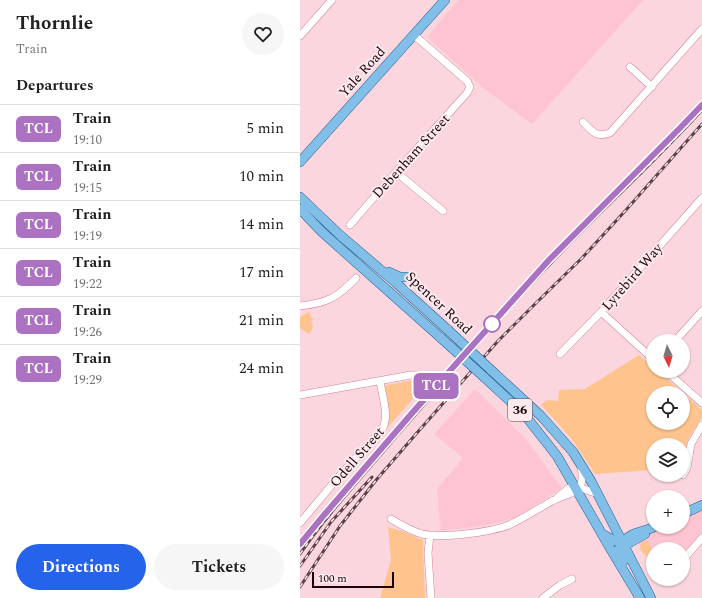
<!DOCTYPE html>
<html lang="en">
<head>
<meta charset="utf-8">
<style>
	body { margin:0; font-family:Spectral,serif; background:#f6f6f6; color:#222; height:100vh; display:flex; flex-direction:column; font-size:15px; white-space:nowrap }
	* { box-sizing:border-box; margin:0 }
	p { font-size:13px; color:#767676 }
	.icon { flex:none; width:22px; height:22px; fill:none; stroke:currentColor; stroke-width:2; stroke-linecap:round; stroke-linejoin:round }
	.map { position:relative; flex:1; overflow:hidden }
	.details { display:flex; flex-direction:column; background:#fff; width:300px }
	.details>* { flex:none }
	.badge { padding:0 8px; border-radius:6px; font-size:14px; line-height:26px }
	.needle { width:26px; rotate:175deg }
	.tools { position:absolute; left:346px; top:334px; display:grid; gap:8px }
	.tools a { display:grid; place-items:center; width:44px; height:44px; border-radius:50%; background:#fff; box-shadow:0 1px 3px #0004; font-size:20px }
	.scale { position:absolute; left:12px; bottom:10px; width:82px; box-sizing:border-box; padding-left:4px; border:2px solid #1c0209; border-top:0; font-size:11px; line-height:14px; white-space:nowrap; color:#1c0209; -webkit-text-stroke:3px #fbe9ed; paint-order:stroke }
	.map>.badge { position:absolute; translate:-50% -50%; box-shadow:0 0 0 2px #fff }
	h2 { padding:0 16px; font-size:15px; line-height:36px }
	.round { display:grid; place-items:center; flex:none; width:42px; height:42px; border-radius:21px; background:#f6f6f6 }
	.summary { display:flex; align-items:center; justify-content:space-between; height:68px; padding:0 16px }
	h1 { font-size:19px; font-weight:700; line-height:30px }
	.action { display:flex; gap:8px; margin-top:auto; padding:8px 16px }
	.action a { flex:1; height:46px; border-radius:24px; background:#2563eb; color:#fff; font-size:16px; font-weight:700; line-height:46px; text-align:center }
	.action a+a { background:#f6f6f6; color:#222 }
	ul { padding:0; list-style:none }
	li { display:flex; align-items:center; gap:12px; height:48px; padding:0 16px; border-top:1px solid #e0e0e0 }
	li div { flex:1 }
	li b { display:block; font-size:15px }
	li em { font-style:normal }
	li .badge { min-width:44px; font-weight:700; text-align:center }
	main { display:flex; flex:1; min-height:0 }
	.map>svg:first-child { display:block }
	.built { fill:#fec4d1 }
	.green { fill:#ffc48d }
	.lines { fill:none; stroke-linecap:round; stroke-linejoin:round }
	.minor-casing { stroke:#d58398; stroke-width:8 }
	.major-casing { stroke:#276191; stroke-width:10 }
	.minor { stroke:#fff; stroke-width:7 }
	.major { stroke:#81bfe9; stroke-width:9 }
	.rail-casing { stroke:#5d4047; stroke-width:3 }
	.rail { stroke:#fbe9ed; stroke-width:1.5; stroke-dasharray:4.5; stroke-linecap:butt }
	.major-bridge-casing { stroke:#276191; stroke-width:10; stroke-linecap:butt }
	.major-bridge { stroke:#81bfe9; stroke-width:9 }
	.line-casing { stroke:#fff; stroke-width:9 }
	.line { stroke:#ab72c2; stroke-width:6 }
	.stop-dot { fill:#fff; stroke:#ab72c2; stroke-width:2 }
	.labels { text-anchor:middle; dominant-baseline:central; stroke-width:4; stroke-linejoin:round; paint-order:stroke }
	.shield { fill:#fbe9ed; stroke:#5f474d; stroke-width:1 }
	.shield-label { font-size:13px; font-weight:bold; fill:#1c0209 }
	.street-label { font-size:14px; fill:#1c0209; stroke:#fbe9ed }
</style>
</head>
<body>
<main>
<section class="details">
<div class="summary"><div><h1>Thornlie</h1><p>Train</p></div><a class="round"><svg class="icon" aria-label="heart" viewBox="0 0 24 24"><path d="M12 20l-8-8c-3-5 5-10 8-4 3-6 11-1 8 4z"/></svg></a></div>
<h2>Departures</h2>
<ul>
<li><span class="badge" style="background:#ab72c2;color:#fff">TCL</span><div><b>Train</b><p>19:10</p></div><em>5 min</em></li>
<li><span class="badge" style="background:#ab72c2;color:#fff">TCL</span><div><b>Train</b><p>19:15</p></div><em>10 min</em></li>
<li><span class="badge" style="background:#ab72c2;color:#fff">TCL</span><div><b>Train</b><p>19:19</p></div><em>14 min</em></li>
<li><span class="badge" style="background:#ab72c2;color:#fff">TCL</span><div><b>Train</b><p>19:22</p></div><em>17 min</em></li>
<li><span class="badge" style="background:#ab72c2;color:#fff">TCL</span><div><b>Train</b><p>19:26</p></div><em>21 min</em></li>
<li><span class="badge" style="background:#ab72c2;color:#fff">TCL</span><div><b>Train</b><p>19:29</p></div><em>24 min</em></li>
</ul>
<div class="action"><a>Directions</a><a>Tickets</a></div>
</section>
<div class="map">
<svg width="402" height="598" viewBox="0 0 402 598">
	<rect width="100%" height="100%" fill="#fbd6de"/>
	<path class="built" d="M 158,0 L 343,0 L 232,124 L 183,88 L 127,37 Z
		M 175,389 L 224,437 L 262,488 L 217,517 L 189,525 L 141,531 L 137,489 L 163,458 L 134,434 Z
		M 402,509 L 402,533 L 383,553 L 383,549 L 353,549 L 353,565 L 335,538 L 363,527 L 383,527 L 383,518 Z"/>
	<path class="green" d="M 9,312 L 10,313 L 11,318 L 14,319 L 11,321 L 13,325 L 11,332 L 9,334 L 0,328 L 0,317 Z
		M 339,355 L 353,367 L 353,371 L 358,371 L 383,393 L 353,393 L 353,423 L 383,423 L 383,393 L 402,410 L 402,417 L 389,438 L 383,455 L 383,445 L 353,445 L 353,470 L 295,474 L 271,438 L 241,405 L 247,400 L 258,401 L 259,390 L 285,389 Z
		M 133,376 L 88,427 L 83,386 Z
		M 88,527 L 102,531 L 123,540 L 125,598 L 80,598 L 91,560 Z
		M 348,540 L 353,552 L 353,565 L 340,549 L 341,543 Z"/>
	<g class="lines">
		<defs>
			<path id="minor" d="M 0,36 L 32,0
				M 330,67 L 352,87
				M 283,122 C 292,131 296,138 310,133 L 402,29
				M 96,172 L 143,211
				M 50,225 L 96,172 L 167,93 L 170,87 L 167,81 L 114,35
				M 0,306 C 27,303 37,298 56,278
				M 301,312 L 353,359
				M 375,341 L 402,311
				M 260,354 L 301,312 L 402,198
				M 366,371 L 402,403
				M 0,395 L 111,375 L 121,375
				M 383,475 L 387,468 L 391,444 L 402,425
				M 258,497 L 269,488 L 284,489 L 298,494
				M 91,519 C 101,525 111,531 122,534 C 143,538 189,533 209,525 C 224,518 238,509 252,501 C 270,492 287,494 281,467
				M 0,523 L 41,474 L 82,430 C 90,416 82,396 80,381
				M 130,535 L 128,553 L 131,598
				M 383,560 L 402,538
				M 243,598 L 260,585 L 272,579"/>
			<path id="major" d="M 0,162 L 145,0
				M 0,197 L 41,236 L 95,282 L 148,330
				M 0,209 L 22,232 L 141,338
				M 89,272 L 100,277 L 110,277
				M 191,370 L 241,416 L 273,452 L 291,481 L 351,598
				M 184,377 L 224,414 L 257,456 L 310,548 L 340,598
				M 383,514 L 402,505
				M 302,534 L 313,540 L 329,543 L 345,534
				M 323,562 C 318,553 317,550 323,542 C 332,531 342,533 354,527"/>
		</defs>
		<use href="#minor" class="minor-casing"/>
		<use href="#major" class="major-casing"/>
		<use href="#minor" class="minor"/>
		<use href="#major" class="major"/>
		<defs>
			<path id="rail" d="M 0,554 C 28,513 62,477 94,439 C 146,380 197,320 251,263 C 300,211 354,163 402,110
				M 0,566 L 31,522 L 72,477
				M 0,587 L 40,526 L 77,479 L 116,434 L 198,341 L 235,304 L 282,258 L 326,210 L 402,124"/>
		</defs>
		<use href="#rail" class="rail-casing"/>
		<use href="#rail" class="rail"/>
		<defs>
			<path id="major-bridge" d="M 148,330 L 191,370
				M 141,338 L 184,377"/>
		</defs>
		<use href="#major-bridge" class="major-bridge-casing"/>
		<use href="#major-bridge" class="major-bridge"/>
	</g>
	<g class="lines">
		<defs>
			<path id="line" d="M 0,544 L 24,515 L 113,412 L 249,260 L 380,128 L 402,105"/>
		</defs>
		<use href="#line" class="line-casing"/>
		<use href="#line" class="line"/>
	</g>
	<circle class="stop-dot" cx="192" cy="324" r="8"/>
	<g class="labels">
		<rect class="shield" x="208" y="399" width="24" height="22" rx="3"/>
		<g class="shield-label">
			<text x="220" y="410">36</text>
		</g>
		<g class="street-label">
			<text transform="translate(62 72) rotate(-48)">Yale Road</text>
			<text transform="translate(111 156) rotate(-48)">Debenham Street</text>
			<text transform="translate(332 277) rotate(-49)">Lyrebird Way</text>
			<text transform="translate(139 303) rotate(43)">Spencer Road</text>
			<text transform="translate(57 457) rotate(-49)">Odell Street</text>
		</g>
	</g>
</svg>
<div class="tools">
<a><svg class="needle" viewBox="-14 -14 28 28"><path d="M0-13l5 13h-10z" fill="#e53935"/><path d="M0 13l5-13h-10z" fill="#767676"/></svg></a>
<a><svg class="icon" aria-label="locate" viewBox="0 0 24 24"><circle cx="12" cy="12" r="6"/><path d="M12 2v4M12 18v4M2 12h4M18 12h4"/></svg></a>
<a><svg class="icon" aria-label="layers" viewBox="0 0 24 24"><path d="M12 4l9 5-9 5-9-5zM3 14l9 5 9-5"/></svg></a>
<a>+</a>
<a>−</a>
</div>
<div class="scale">100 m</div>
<b class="badge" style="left:136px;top:386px;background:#ab72c2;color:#fff">TCL</b>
</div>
</main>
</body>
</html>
